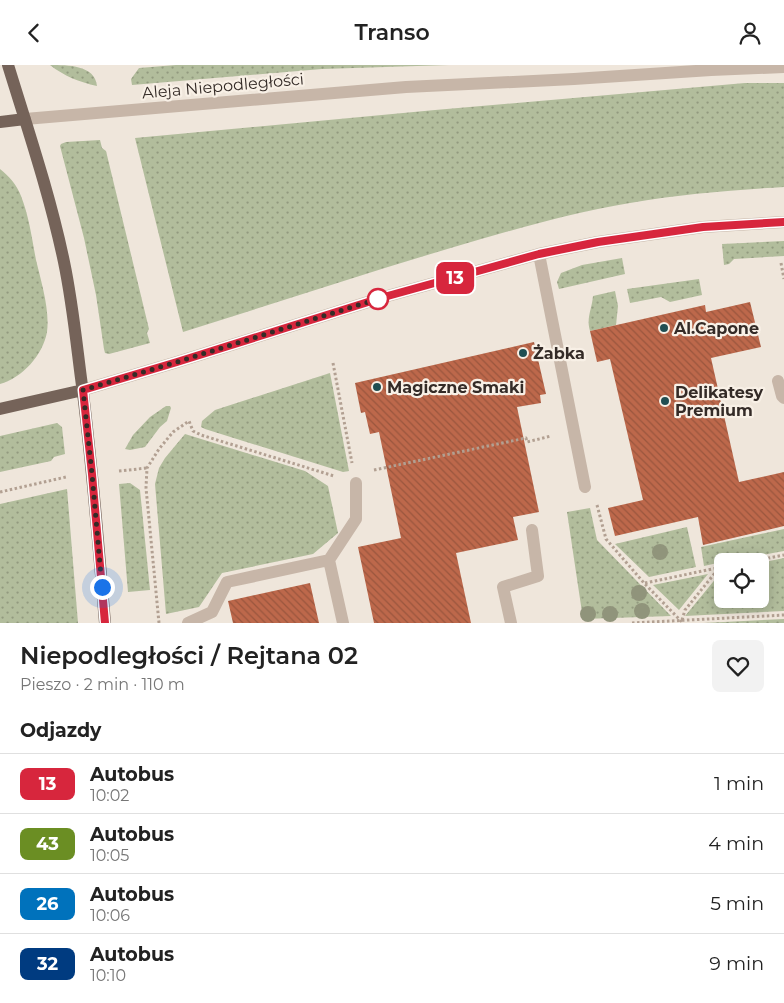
<!DOCTYPE html>
<html lang="pl">
<head>
<meta charset="utf-8">
<style>
	body { margin:0; font-family:Montserrat,sans-serif; background:#f2f2f2; color:#222; height:100vh; display:flex; flex-direction:column; font-size:19px; white-space:nowrap }
	* { box-sizing:border-box; margin:0 }
	p { font-size:16px; color:#767676 }
	.icon { flex:none; width:28px; height:28px; fill:none; stroke:currentColor; stroke-width:2; stroke-linecap:round; stroke-linejoin:round }
	.map { position:relative; height:558px; overflow:hidden }
	.details { display:flex; flex-direction:column; background:#fff; flex:1 }
	.details>* { flex:none }
	.badge { padding:0 10px; border-radius:8px; font-size:18px; line-height:32px }
	.buttons { position:absolute; left:714px; top:488px; display:grid; gap:10px }
	.buttons a { display:grid; place-items:center; width:55px; height:55px; border-radius:8px; background:#fff; box-shadow:0 2px 12px #0003; font-size:25px }
	.you { position:absolute; width:25px; height:25px; margin:-12px; border:4px solid #fff; border-radius:50%; background:#1a73e8; box-shadow:0 0 0 8px #1a73e833 }
	.map>.badge { position:absolute; translate:-50% -50%; box-shadow:0 0 0 2px #fff }
	h2 { padding:0 20px; font-size:19px; line-height:45px }
	.round { display:grid; place-items:center; flex:none; width:52px; height:52px; border-radius:8px; background:#f2f2f2 }
	.summary { display:flex; align-items:center; justify-content:space-between; height:85px; padding:0 20px }
	h1 { font-size:24px; font-weight:600; line-height:38px }
	ul { padding:0; list-style:none }
	li { display:flex; align-items:center; gap:15px; height:60px; padding:0 20px; border-top:1px solid #e0e0e0 }
	li div { flex:1 }
	li b { display:block; font-size:19px }
	li em { font-style:normal }
	li .badge { min-width:55px; font-weight:700; text-align:center }
	header { display:flex; justify-content:space-between; align-items:center; height:65px; padding:0 20px; background:#fff; font-size:22px; font-weight:600 }
	.map>svg:first-child { display:block }
	.grass { fill:url(#grass-dots) }
	.building { fill:url(#building-back-hatch) }
	.lines { fill:none; stroke-linecap:round; stroke-linejoin:round }
	.path { stroke:#b2a092; stroke-width:3; stroke-dasharray:2.5 2.5; stroke-linecap:butt }
	.minor { stroke:#c7b6a8; stroke-width:12 }
	.major { stroke:#756359; stroke-width:12 }
	.tree { fill:#90947b }
	.line-casing { stroke:#fff; stroke-width:11 }
	.line { stroke:#d7263d; stroke-width:8 }
	.walk { stroke:#342b27; stroke-width:5; stroke-dasharray:0 9 }
	.stop-dot { fill:#fff; stroke:#d7263d; stroke-width:2.5 }
	.poi-dot { fill:#204e52; stroke:#f8f0e6; stroke-width:2 }
	.labels { text-anchor:middle; dominant-baseline:central; stroke-width:4.5; stroke-linejoin:round; paint-order:stroke }
	.street-label { font-size:16px; fill:#342b27; stroke:#f8f0e6 }
	.poi-label { font-size:16px; font-weight:bold; fill:#342b27; stroke:#f8f0e6; text-anchor:start }
</style>
</head>
<body>
<header><svg class="icon" aria-label="back" viewBox="0 0 24 24"><path d="M15 5l-7 7 7 7"/></svg>Transo<svg class="icon" aria-label="person" viewBox="0 0 24 24"><circle cx="12" cy="8" r="4"/><path d="M4 21q1-7 8-7t8 7"/></svg></header>
<div class="map">
<svg width="784" height="558" viewBox="0 0 784 558">
	<defs>
		<pattern id="grass-dots" width="8" height="8" patternUnits="userSpaceOnUse" patternTransform="scale(1.25)"><rect width="8" height="8" fill="#b2bd9c"/><path d="M2 2h.1M6 6h.1" fill="none" stroke="#929a7f" stroke-width="1.8" stroke-linecap="round"/></pattern>
		<pattern id="building-back-hatch" width="6" height="6" patternUnits="userSpaceOnUse" patternTransform="scale(1.25)"><rect width="6" height="6" fill="#bd684b"/><path d="M-1 5l2 2M0 0l6 6M5-1l2 2" fill="none" stroke="#9a563e"/></pattern>
	</defs>
	<rect width="100%" height="100%" fill="#efe6db"/>
	<path class="grass" d="M 50,0 C 68,0 95,0 97,21 C 79,17 64,11 50,0 Z
		M 176,0 L 449,0 L 322,4 L 132,20 L 131,14 L 139,3 Z
		M 745,18 L 784,18 L 784,122 C 733,125 681,129 630,138 C 570,148 512,165 454,182 C 363,209 273,239 183,267 L 135,73 L 435,45 Z
		M 100,75 L 102,83 L 106,86 L 149,264 L 147,268 L 150,278 L 109,289 L 105,288 L 104,284 L 96,230 L 84,173 L 60,81 L 61,79 L 66,77 Z
		M 0,104 C 9,111 17,120 21,131 C 29,151 32,174 36,195 C 41,216 50,245 47,267 C 43,290 22,313 0,319 Z
		M 784,176 L 784,191 L 734,194 L 729,199 L 724,200 L 722,179 Z
		M 622,193 L 625,209 L 559,224 L 557,217 L 561,208 L 582,200 Z
		M 699,214 L 702,230 L 670,237 L 661,232 L 630,238 L 627,224 Z
		M 615,226 L 618,241 L 616,260 L 590,266 C 586,253 592,244 593,231 Z
		M 330,308 L 349,406 L 343,407 L 205,364 L 201,362 L 202,356 L 215,345 Z
		M 166,341 L 170,341 L 171,343 L 167,356 L 160,362 L 145,382 L 130,385 L 125,384 L 133,370 L 150,352 Z
		M 57,358 L 62,362 L 65,389 L 54,392 L 51,396 L 0,407 L 0,371 Z
		M 185,369 L 305,406 L 328,421 L 338,468 L 313,489 L 222,508 L 199,542 L 166,549 L 155,419 L 159,403 L 165,393 Z
		M 130,418 L 140,425 L 150,525 L 128,527 L 119,419 Z
		M 67,424 L 78,558 L 0,558 L 0,439 Z
		M 590,443 L 597,475 L 671,551 L 583,554 L 567,447 Z
		M 687,462 L 696,502 L 649,512 L 615,479 Z
		M 784,464 L 784,486 L 729,496 L 722,496 L 722,497 L 704,501 L 701,482 Z
		M 784,493 L 784,546 L 685,551 L 722,506 L 722,534 L 760,534 L 760,498 Z
		M 708,509 L 679,545 L 653,520 Z
		M 784,554 L 784,558 L 703,558 Z"/>
	<path class="building" d="M 750,237 L 761,282 L 711,293 L 739,417 L 784,407 L 784,461 L 703,480 L 698,452 L 615,471 L 608,443 L 643,435 L 610,294 L 597,297 L 590,266 L 705,240 L 706,247 Z
		M 534,277 L 546,329 L 540,330 L 541,338 L 517,342 L 539,447 L 513,452 L 518,475 L 456,488 L 471,558 L 374,558 L 358,482 L 401,473 L 379,367 L 370,369 L 365,347 L 361,348 L 355,318 Z
		M 310,518 L 319,558 L 233,558 L 228,536 Z"/>
	<g class="lines">
		<path class="path" d="M 781,198 L 784,214
			M 333,298 L 352,398
			M 374,405 L 526,373 L 527,377 L 551,371
			M 119,406 L 147,403
			M 0,427 L 66,412
			M 597,440 L 606,474 L 644,518 L 683,558
			M 753,496 L 784,490
			M 645,518 L 722,502
			M 682,555 L 685,545 L 719,503
			M 159,558 L 146,423 L 147,403 L 159,384 L 173,367 L 189,356 L 193,366 L 201,370 L 334,411
			M 632,558 L 784,550"/>
		<path class="minor" d="M 25,54 L 406,22 L 574,14 L 711,5 L 784,2
			M 539,189 L 585,422
			M 778,316 L 782,331 L 784,333
			M 83,325 L 177,297 L 384,232 L 539,189 L 598,177 L 703,162 L 784,157
			M 188,558 L 212,547 L 227,517 L 329,495
			M 343,558 L 329,495 L 356,454 L 356,418
			M 511,558 L 503,522 L 538,511 L 532,465"/>
		<path class="major" d="M 8,0 C 28,65 50,130 64,197 C 72,235 76,274 81,313 C 92,394 98,476 105,558
			M 0,57 L 25,54
			M 0,344 L 83,325"/>
	</g>
	<g class="tree">
		<circle cx="660" cy="487" r="8"/>
		<circle cx="639" cy="528" r="8"/>
		<circle cx="642" cy="546" r="8"/>
		<circle cx="588" cy="549" r="8"/>
		<circle cx="610" cy="549" r="8"/>
	</g>
	<g class="lines">
		<defs>
			<path id="line" d="M 105,558 L 92,409 L 83,325 L 177,297 L 384,232 L 539,189 L 598,177 L 703,162 L 784,157"/>
		</defs>
		<use href="#line" class="line-casing"/>
		<use href="#line" class="line"/>
		<path class="walk" d="M 102,522 L 92,409 L 83,325 L 177,297 L 384,232 L 378,234"/>
	</g>
	<circle class="stop-dot" cx="378" cy="234" r="10"/>
	<g class="poi-dot">
		<circle cx="664" cy="263" r="5"/>
		<circle cx="523" cy="288" r="5"/>
		<circle cx="377" cy="322" r="5"/>
		<circle cx="665" cy="336" r="5"/>
	</g>
	<g class="labels">
		<g class="street-label">
			<text transform="translate(223 21) rotate(-5)">Aleja Niepodległości</text>
		</g>
		<g class="poi-label">
			<text x="674" y="263">Al.Capone</text>
			<text x="533" y="288">Żabka</text>
			<text x="387" y="322">Magiczne Smaki</text>
			<text x="675" y="327">Delikatesy<tspan x="675" dy="18">Premium</tspan></text>
		</g>
	</g>
</svg>
<div class="buttons">
<a><svg class="icon" aria-label="locate" viewBox="0 0 24 24"><circle cx="12" cy="12" r="6"/><path d="M12 2v4M12 18v4M2 12h4M18 12h4"/></svg></a>
</div>
<div class="you" style="left:102px;top:522px"></div>
<b class="badge" style="left:455px;top:213px;background:#d7263d;color:#fff">13</b>
</div>
<section class="details">
<div class="summary"><div><h1>Niepodległości / Rejtana 02</h1><p>Pieszo · 2 min · 110 m</p></div><a class="round"><svg class="icon" aria-label="heart" viewBox="0 0 24 24"><path d="M12 20l-8-8c-3-5 5-10 8-4 3-6 11-1 8 4z"/></svg></a></div>
<h2>Odjazdy</h2>
<ul>
<li><span class="badge" style="background:#d7263d;color:#fff">13</span><div><b>Autobus</b><p>10:02</p></div><em>1 min</em></li>
<li><span class="badge" style="background:#6b8e23;color:#fff">43</span><div><b>Autobus</b><p>10:05</p></div><em>4 min</em></li>
<li><span class="badge" style="background:#0072bc;color:#fff">26</span><div><b>Autobus</b><p>10:06</p></div><em>5 min</em></li>
<li><span class="badge" style="background:#003b80;color:#fff">32</span><div><b>Autobus</b><p>10:10</p></div><em>9 min</em></li>
</ul>
</section>
</body>
</html>
